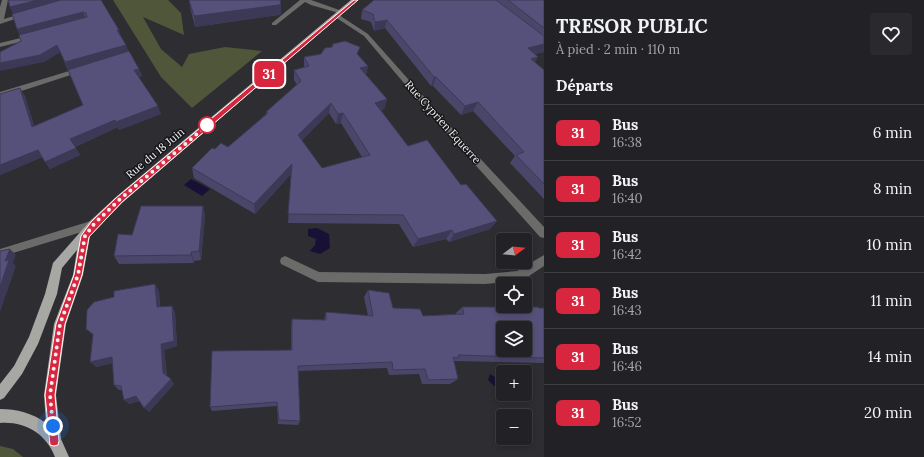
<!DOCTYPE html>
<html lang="fr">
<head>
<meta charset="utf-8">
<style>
	body { margin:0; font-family:Lora,serif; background:#2a2a2e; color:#f1f3f6; height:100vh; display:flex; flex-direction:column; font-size:15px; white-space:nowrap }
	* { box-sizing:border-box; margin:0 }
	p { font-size:13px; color:#a2a4a7 }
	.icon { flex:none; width:22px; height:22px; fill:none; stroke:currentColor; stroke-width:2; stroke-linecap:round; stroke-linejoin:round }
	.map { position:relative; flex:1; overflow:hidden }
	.sheet { display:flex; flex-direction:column; background:#222226; width:380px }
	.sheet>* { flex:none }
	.badge { padding:0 8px; border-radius:6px; font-size:14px; line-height:26px }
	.needle { width:26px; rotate:74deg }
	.buttons { position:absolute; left:496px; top:233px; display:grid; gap:8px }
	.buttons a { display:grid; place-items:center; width:36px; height:36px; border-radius:4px; background:#222226; box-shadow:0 2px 6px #0003,0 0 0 1px #3f3f43; font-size:20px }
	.you { position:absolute; width:20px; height:20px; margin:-10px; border:3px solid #fff; border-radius:50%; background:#1a73e8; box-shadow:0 0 0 6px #1a73e833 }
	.map>.badge { position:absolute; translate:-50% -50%; box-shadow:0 0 0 2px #fff }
	h2 { padding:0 12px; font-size:15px; line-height:36px }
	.round { display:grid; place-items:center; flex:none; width:42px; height:42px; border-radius:4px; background:#2a2a2e }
	.headline { display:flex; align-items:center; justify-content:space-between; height:68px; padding:0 12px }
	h1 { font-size:19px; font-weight:700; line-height:30px }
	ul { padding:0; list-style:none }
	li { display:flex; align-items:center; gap:12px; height:56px; padding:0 12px; border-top:1px solid #3f3f43 }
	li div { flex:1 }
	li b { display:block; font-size:15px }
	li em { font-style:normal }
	li .badge { min-width:44px; font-weight:700; text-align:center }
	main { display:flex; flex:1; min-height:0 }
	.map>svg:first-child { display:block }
	.green { fill:#4f5639 }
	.water { fill:#181135 }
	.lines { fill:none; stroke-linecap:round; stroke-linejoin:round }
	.minor { fill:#6b6b69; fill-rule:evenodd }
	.major { fill:#a7a8a4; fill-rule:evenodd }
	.wall { fill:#4a466a; fill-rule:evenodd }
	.shaded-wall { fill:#3c3956 }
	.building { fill:#56517b; stroke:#3c3956; fill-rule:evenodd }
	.line { fill:#d7263d; stroke:#fff }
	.walk { stroke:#f1f1f4; stroke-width:4; stroke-dasharray:0 7.2 }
	.stop-dot { fill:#fff; stroke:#d7263d; stroke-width:2 }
	.labels { text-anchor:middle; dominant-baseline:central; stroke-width:3; stroke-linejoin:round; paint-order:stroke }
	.street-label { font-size:11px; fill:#f1f1f4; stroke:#161618 }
</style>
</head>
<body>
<main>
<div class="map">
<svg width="544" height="457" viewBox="0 0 544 457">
	<rect width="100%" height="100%" fill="#2d2d32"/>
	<path class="green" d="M 113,0 L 168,0 L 181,13 L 184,35 L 143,17 L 161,49 L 182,67 L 189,54 L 225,47 L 262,51 L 192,108 L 161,77 Z
		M 0,446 L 13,449 L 23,457 L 0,457 Z"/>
	<path class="water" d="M 191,179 L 210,189 L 202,196 L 184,185 Z
		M 317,228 L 329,234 L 330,248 L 320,254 L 310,251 L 315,245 L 316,239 L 308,236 L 308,229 Z
		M 496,373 L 503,375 L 503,390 L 499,383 L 494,386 L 488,380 L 490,374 L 496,378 Z"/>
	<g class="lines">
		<path class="minor" d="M 2,0 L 8,0 L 4,19 L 27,12 L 30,14 L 0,24 L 0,7 Z
			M 300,0 L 311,0 L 345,12 L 342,14 L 311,5 L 305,2 L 276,25 L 272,25 L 272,23 Z
			M 335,15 L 339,15 L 368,34 L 449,125 L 544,227 L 544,238 L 540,237 L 443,129 L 364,36 L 335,17 Z
			M 33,35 L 35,36 L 35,38 L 0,47 L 0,43 Z
			M 79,68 L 85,68 L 86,70 L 0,98 L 0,92 Z
			M 94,220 L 98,221 L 99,224 L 98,227 L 0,257 L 0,249 Z
			M 544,255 L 544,266 L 529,276 L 517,281 L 485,284 L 318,282 L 281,264 L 280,261 L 281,258 L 285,256 L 319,272 L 485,274 L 517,271 Z"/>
		<path class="major" d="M 351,0 L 358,0 L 122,203 L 90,236 L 83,275 L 66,324 L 56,395 L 61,439 L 69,457 L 55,457 C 46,433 24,421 0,423 L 0,409 C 17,409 32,413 46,423 L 44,395 L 54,324 L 73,275 L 77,250 L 62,268 L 57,294 L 38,344 L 22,374 L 4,398 L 0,400 L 0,384 L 14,366 L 29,337 L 45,294 L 53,263 L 90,221 L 116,197 Z"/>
	</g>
	<path class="wall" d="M 101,0 L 126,45 L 128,51 L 139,69 L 142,76 L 138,77 L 161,114 L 119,130 L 118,127 L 75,147 L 80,155 L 50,169 L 42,157 L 0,175 L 0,94 L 25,96 L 34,126 L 83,105 L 60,52 L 44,62 L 21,41 L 20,35 L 17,29 L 13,13 L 10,7 Z
		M 189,0 L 280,0 L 281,3 L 281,14 L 279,15 L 195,27 L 190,7 Z
		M 374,0 L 544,0 L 544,52 L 535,54 L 538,57 L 535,62 L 544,70 L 544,199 L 510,163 L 515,156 L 473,111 L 461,115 L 433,86 L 431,86 L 385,28 L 374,31 L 371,22 L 361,19 L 362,10 Z
		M 358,55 L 368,66 L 366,75 L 387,99 L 384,109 L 381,110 L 408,146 L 461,185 L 497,221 L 490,229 L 449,242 L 446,239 L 413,247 L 399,224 L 288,223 L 291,174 L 255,214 L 194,178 L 192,168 L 215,149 L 228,147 L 266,114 L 266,112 L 297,85 L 294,80 L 294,70 L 304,68 L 304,57 ZM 329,113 L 336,124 L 341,123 L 362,157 L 322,168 L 302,140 Z
		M 203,206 L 205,216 L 201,260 L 194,261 L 194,263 L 119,264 L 114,256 L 132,235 Z
		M 368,290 L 393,308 L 423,316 L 455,314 L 462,307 L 544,308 L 544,363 L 455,361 L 454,361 L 458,379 L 450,384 L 422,384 L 419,374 L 389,375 L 387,368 L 298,371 L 300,421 L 298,425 L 278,424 L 277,406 L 212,411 L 210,407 L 291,350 L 291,326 L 292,319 L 324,320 L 326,312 L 368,316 L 364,297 Z
		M 159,291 L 160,307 L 175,312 L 177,346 L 164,350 L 167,376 L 174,384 L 149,412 L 139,401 L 129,404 L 122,390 L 119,390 L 114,385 L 113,363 L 96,367 L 93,335 L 86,329 Z"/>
	<path class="shaded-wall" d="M 38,0 L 68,0 L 14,15 L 10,7 Z
		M 281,3 L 281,14 L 279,15 L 195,27 L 194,16 Z
		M 83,12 L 86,20 L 21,36 L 17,29 Z
		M 387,20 L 385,28 L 374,31 L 375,22 Z
		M 117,30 L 119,30 L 121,37 Z
		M 544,44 L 544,52 L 523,56 L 528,48 Z
		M 57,45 L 61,52 L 44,62 L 0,71 L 0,63 Z
		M 126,45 L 128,52 L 68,70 L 65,62 Z
		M 538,57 L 533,66 L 531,59 Z
		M 368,66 L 365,76 L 360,68 Z
		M 139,69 L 142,76 L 136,78 L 134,70 Z
		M 434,77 L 436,77 L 433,86 L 431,86 Z
		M 20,88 L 25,96 L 37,134 L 32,127 Z
		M 387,99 L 384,109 L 372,113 L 375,103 Z
		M 478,102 L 473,111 L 461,115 L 465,106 Z
		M 331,103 L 329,113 L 298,145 L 298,135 Z
		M 158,106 L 161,114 L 119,130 L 116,122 Z
		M 343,113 L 341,123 L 336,124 L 338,114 Z
		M 115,120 L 118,127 L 74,147 L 70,139 Z
		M 76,148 L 80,155 L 50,169 L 45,162 Z
		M 38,150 L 43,157 L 0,175 L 0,165 Z
		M 292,164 L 291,174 L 255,214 L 254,204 Z
		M 203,206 L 205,216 L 201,260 L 199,251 Z
		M 497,221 L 490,229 L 449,242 L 454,234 Z
		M 452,230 L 446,239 L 413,247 L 418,239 Z
		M 10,249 L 16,255 L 13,263 L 16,266 L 0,312 L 0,287 L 5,261 Z
		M 191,252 L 194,261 L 194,263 L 191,255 Z
		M 155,284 L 159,291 L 160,314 L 157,307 Z
		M 172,306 L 175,312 L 177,346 L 164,350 L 167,378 L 163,373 L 161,344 Z
		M 112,357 L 118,362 L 96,367 L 90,362 Z
		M 171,379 L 174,384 L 149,412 L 144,408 Z
		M 136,396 L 141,400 L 129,404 L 124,400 Z"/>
	<path class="building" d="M 8,0 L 38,0 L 10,7 Z
		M 61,0 L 101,0 L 119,30 L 117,30 L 126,45 L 65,62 L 57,45 L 40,55 L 0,63 L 0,52 L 21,41 L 19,35 L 87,17 L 86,13 L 83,12 L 17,29 L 12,14 Z
		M 189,0 L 280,0 L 281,3 L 279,5 L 194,16 Z
		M 374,0 L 496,0 L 544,36 L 544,44 L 528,48 L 538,57 L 531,59 L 544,70 L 544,184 L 516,155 L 524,152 L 478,102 L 465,106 L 436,77 L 434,77 L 387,20 L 375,22 L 373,14 L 362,10 Z
		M 508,0 L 544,0 L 544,28 Z
		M 345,41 L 360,47 L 357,54 L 368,66 L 360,68 L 387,99 L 375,103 L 408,146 L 427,140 L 461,185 L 466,184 L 497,221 L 454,234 L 452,230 L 418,239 L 403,215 L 288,214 L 292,164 L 254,204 L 192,168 L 212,148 L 215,149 L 221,143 L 228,147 L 268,113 L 266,112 L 301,81 L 294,70 L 309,66 L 304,57 L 321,54 L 325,48 L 332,47 L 333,44 ZM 331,103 L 338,114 L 343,113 L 370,155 L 322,168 L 298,135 Z
		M 129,51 L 139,69 L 134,70 L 158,106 L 116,122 L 115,120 L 70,139 L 76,148 L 45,162 L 38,150 L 0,165 L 0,94 L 20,88 L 32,127 L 83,105 L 68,70 Z
		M 141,206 L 203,206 L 199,251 L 191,252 L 191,255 L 114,256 L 118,234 L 132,235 Z
		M 10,249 L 5,261 L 9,260 L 0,287 L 0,251 Z
		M 155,284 L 157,307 L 172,306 L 174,341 L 161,344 L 163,373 L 171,379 L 144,408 L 136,396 L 124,400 L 121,386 L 114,385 L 112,357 L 90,362 L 93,334 L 86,329 L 87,310 L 94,302 L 114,297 L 114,291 Z
		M 368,290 L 389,293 L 393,308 L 420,309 L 423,316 L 464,314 L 462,307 L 538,307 L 538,308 L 544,308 L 544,358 L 458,355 L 459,358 L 453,357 L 458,379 L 428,380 L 425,369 L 393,370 L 392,362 L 298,366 L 300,421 L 279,420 L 277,402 L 210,407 L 212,351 L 292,350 L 292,319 L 326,320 L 326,312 L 373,316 ZM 503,328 L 525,328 L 525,350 L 503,350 Z"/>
	<path class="line" d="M 354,0 L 358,0 L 122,202 L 89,237 L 82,275 L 65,324 L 55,395 L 59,441 L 58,445 L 54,446 L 50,445 L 45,395 L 56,324 L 74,275 L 81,236 L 91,222 L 116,198 Z"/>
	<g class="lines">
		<path class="walk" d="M 53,426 L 50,395 L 58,338 L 60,324 L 78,275 L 85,236 L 94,224 L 119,200 L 210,123 L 207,125"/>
	</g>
	<circle class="stop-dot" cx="207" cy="125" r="8"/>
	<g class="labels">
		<g class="street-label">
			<text transform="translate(443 122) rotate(48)">Rue Cyprien Equerre</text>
			<text transform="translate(155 153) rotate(-40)">Rue du 18 Juin</text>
		</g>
	</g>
</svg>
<div class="buttons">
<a><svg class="needle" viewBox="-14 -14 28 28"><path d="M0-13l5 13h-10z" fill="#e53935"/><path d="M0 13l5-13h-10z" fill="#a2a4a7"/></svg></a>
<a><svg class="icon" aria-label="locate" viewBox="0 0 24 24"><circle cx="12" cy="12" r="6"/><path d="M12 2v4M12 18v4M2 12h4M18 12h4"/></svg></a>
<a><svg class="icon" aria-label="layers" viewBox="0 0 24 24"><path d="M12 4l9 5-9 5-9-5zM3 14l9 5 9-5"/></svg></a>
<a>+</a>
<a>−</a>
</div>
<div class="you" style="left:53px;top:426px"></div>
<b class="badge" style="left:269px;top:74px;background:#d7263d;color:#fff">31</b>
</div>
<section class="sheet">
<div class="headline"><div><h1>TRESOR PUBLIC</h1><p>À pied · 2 min · 110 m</p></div><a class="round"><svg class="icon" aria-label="heart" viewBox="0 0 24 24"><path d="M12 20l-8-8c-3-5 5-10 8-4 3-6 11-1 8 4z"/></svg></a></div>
<h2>Départs</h2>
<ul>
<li><span class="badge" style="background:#d7263d;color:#fff">31</span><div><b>Bus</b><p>16:38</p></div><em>6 min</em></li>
<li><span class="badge" style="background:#d7263d;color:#fff">31</span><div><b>Bus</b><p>16:40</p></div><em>8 min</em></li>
<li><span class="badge" style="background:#d7263d;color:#fff">31</span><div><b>Bus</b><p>16:42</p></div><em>10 min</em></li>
<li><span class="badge" style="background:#d7263d;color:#fff">31</span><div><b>Bus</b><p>16:43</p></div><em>11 min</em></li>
<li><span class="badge" style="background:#d7263d;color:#fff">31</span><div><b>Bus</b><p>16:46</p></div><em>14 min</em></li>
<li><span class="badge" style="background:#d7263d;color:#fff">31</span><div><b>Bus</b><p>16:52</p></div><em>20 min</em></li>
</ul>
</section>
</main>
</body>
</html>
